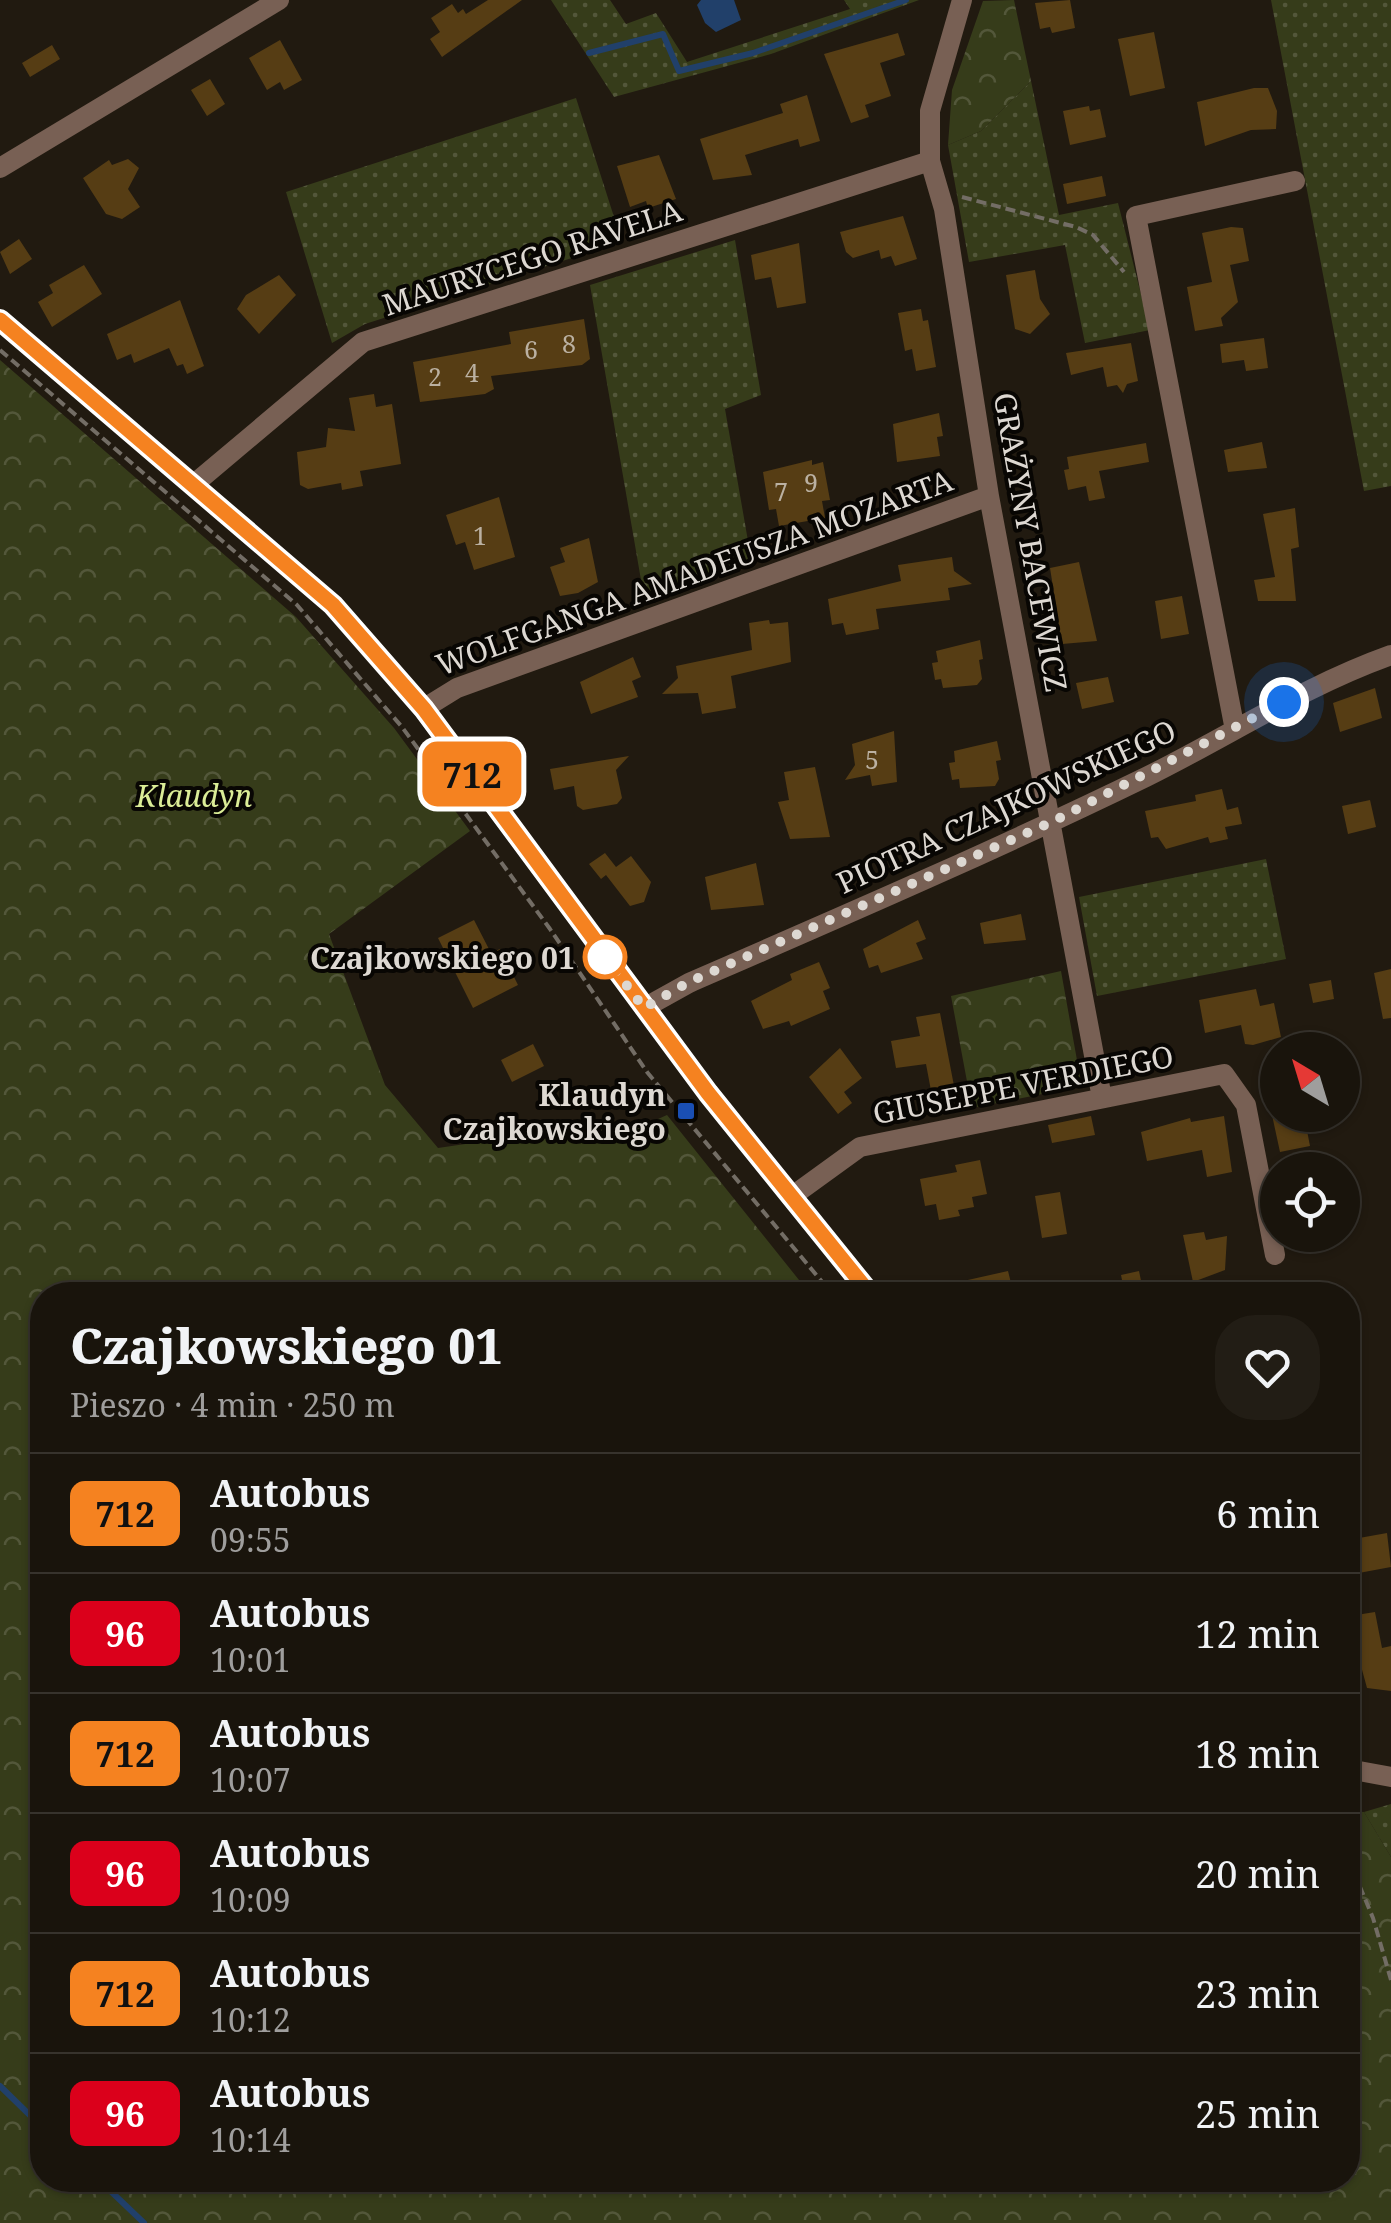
<!DOCTYPE html>
<html lang="pl">
<head>
<meta charset="utf-8">
<style>
	body { margin:0; font-family:"Noto Serif",serif; background:#221d15; color:#f1f3f6; height:100vh; display:flex; flex-direction:column; font-size:38px; white-space:nowrap }
	* { box-sizing:border-box; margin:0 }
	p { font-size:32px; color:#9f9e9d }
	.icon { flex:none; width:55px; height:55px; fill:none; stroke:currentColor; stroke-width:2; stroke-linecap:round; stroke-linejoin:round }
	.map { position:relative; flex:1; overflow:hidden }
	.sheet { position:absolute; left:30px; top:1282px; width:1330px; height:910px; display:flex; flex-direction:column; background:#19140c; border-radius:40px; box-shadow:0 2px 8px #0004,0 0 0 2px #37332d }
	.sheet>* { flex:none }
	.badge { padding:0 20px; border-radius:15px; font-size:35px; line-height:65px }
	.needle { width:65px; rotate:322deg }
	.fabs { position:absolute; left:1260px; top:1032px; display:grid; gap:20px }
	.fabs a { display:grid; place-items:center; width:100px; height:100px; border-radius:50%; background:#19140c; box-shadow:0 2px 8px #0004,0 0 0 2px #37332d; font-size:50px }
	.you { position:absolute; width:50px; height:50px; margin:-25px; border:8px solid #fff; border-radius:50%; background:#1a73e8; box-shadow:0 0 0 15px #1a73e833 }
	.map>.badge { position:absolute; translate:-50% -50%; box-shadow:0 0 0 5px #fff }
	.round { display:grid; place-items:center; flex:none; width:105px; height:105px; border-radius:40px; background:#221d15 }
	.summary { display:flex; align-items:center; justify-content:space-between; height:170px; padding:0 40px }
	h1 { font-size:48px; font-weight:800; line-height:75px }
	ul { padding:0; list-style:none }
	li { display:flex; align-items:center; gap:30px; height:120px; padding:0 40px; border-top:2px solid #37332d }
	li div { flex:1 }
	li b { display:block; font-size:38px }
	li em { font-style:normal }
	li .badge { min-width:110px; font-weight:700; text-align:center }
	.map>svg:first-child { display:block }
	.grass { fill:url(#grass-dots) }
	.forest { fill:url(#forest-crowns) }
	.water { fill:#21406a }
	.lines { fill:none; stroke-linecap:round; stroke-linejoin:round }
	.stream { stroke:#21406a; stroke-width:6 }
	.building { fill:#563d14 }
	.path { stroke:#736d65; stroke-width:4; stroke-dasharray:10 5; stroke-linecap:butt }
	.minor { stroke:#786054; stroke-width:20 }
	.line-casing { stroke:#fff; stroke-width:22 }
	.line { stroke:#f58220; stroke-width:15 }
	.walk { stroke:#ddd8d2; stroke-width:10; stroke-dasharray:0 18 }
	.stop-dot { fill:#fff; stroke:#f58220; stroke-width:5 }
	.transit-dot { fill:#1a4fb4; stroke:#080603; stroke-width:4 }
	.labels { text-anchor:middle; dominant-baseline:central; stroke-width:8; stroke-linejoin:round; paint-order:stroke }
	.number-label { font-size:25px; fill:#bbb1a2 }
	.street-label { font-size:30px; fill:#ddd8d2; stroke:#080603 }
	.park-label { font-size:30px; font-style:italic; fill:#dbed97; stroke:#080603 }
	.stop-label { font-size:30px; font-weight:bold; fill:#ddd8d2; stroke:#080603; text-anchor:end }
	.poi-label { font-size:30px; font-weight:bold; fill:#ddd8d2; stroke:#080603; text-anchor:end }
</style>
</head>
<body>
<div class="map">
<svg width="1391" height="2223" viewBox="0 0 1391 2223">
	<defs>
		<pattern id="grass-dots" width="8" height="8" patternUnits="userSpaceOnUse" patternTransform="scale(2.5)"><rect width="8" height="8" fill="#363c1a"/><path d="M2 2h.1M6 6h.1" fill="none" stroke="#53573a" stroke-width="1.8" stroke-linecap="round"/></pattern>
		<pattern id="forest-crowns" width="20" height="18" patternUnits="userSpaceOnUse" patternTransform="scale(2.5)"><rect width="20" height="18" fill="#363c1a"/><path d="M2 6a3 3 0 1 1 6 0M12 15a3 3 0 1 1 6 0" fill="none" stroke="#53573a"/></pattern>
	</defs>
	<rect width="100%" height="100%" fill="#211a10"/>
	<path class="grass" d="M 551,0 L 610,0 L 626,24 L 656,13 L 687,62 L 850,9 L 844,0 L 919,0 L 771,54 L 614,97 Z
		M 1271,0 L 1391,0 L 1391,486 L 1364,491 Z
		M 1031,81 L 1059,215 L 1118,203 L 1150,330 L 1085,343 L 1065,245 L 969,262 L 948,145 L 981,131 Z
		M 576,98 L 622,242 L 365,324 L 332,343 L 286,192 Z
		M 735,240 L 761,395 L 725,409 L 752,564 L 645,603 L 590,285 Z
		M 1266,859 L 1286,959 L 1097,996 L 1079,897 Z
		M 1391,1804 L 1391,1857 L 1364,1812 Z"/>
	<path class="forest" d="M 1014,0 L 1031,81 L 981,131 L 948,145 L 952,90 L 983,1 Z
		M 0,360 L 296,617 L 394,728 L 470,831 L 329,934 L 385,1085 L 438,1148 L 520,1136 L 638,1128 L 667,1115 L 811,1295 L 42,1295 L 42,2180 L 1348,2180 L 1348,1811 L 1364,1812 L 1391,1857 L 1391,2223 L 0,2223 Z
		M 1061,971 L 1080,1077 L 1072,1088 L 972,1108 L 951,996 Z"/>
	<path class="water" d="M 701,0 L 734,0 L 741,20 L 716,32 L 705,23 L 697,5 Z"/>
	<g class="lines">
		<path class="stream" d="M 589,53 L 663,34 L 679,71 L 753,53 L 906,0
			M 0,2086 L 42,2127
			M 99,2180 L 144,2223"/>
	</g>
	<path class="building" d="M 488,0 L 522,0 L 442,57 L 430,39 L 440,32 L 431,18 L 452,4 L 458,13 L 463,9 L 466,14 Z
		M 1070,0 L 1075,28 L 1052,33 L 1050,27 L 1040,29 L 1035,3 Z
		M 1154,32 L 1165,88 L 1130,96 L 1118,39 Z
		M 898,33 L 905,55 L 880,63 L 891,96 L 865,105 L 869,117 L 851,123 L 824,54 Z
		M 280,40 L 302,80 L 284,90 L 280,82 L 267,90 L 249,58 Z
		M 52,45 L 60,59 L 30,77 L 22,63 Z
		M 210,79 L 225,104 L 207,116 L 191,90 Z
		M 1254,88 L 1268,88 L 1277,111 L 1276,129 L 1251,130 L 1205,146 L 1197,102 Z
		M 807,95 L 820,141 L 800,147 L 798,139 L 745,155 L 752,175 L 713,180 L 700,139 L 783,113 L 780,104 Z
		M 1089,106 L 1090,111 L 1100,109 L 1106,137 L 1070,145 L 1063,111 Z
		M 659,155 L 676,199 L 648,208 L 646,201 L 630,207 L 617,166 Z
		M 128,159 L 139,168 L 128,189 L 140,207 L 122,219 L 106,214 L 83,178 L 109,160 L 112,165 Z
		M 1102,176 L 1106,196 L 1067,204 L 1063,184 Z
		M 903,216 L 917,259 L 895,266 L 891,256 L 881,259 L 879,250 L 853,258 L 846,252 L 840,232 Z
		M 1231,227 L 1243,228 L 1249,261 L 1230,265 L 1238,302 L 1221,318 L 1223,326 L 1195,331 L 1187,287 L 1212,282 L 1202,233 Z
		M 19,239 L 32,259 L 10,274 L 0,252 Z
		M 799,243 L 806,303 L 777,308 L 771,277 L 755,280 L 751,255 Z
		M 84,265 L 102,294 L 52,327 L 38,302 L 53,293 L 49,285 Z
		M 1035,270 L 1040,299 L 1050,314 L 1030,334 L 1015,329 L 1006,275 Z
		M 279,275 L 296,295 L 259,334 L 237,309 L 246,295 Z
		M 180,300 L 204,366 L 187,374 L 183,364 L 177,366 L 169,348 L 134,363 L 131,354 L 117,360 L 107,334 Z
		M 921,309 L 923,321 L 928,320 L 936,367 L 916,371 L 912,349 L 905,351 L 898,313 Z
		M 584,319 L 590,359 L 582,365 L 491,376 L 494,389 L 485,394 L 420,402 L 413,362 L 511,344 L 509,332 Z
		M 1264,338 L 1268,368 L 1246,371 L 1244,360 L 1222,363 L 1220,344 Z
		M 1131,343 L 1138,381 L 1127,384 L 1123,393 L 1117,385 L 1107,387 L 1103,367 L 1071,375 L 1066,353 Z
		M 374,394 L 376,407 L 392,404 L 401,464 L 360,471 L 363,486 L 342,490 L 341,483 L 308,489 L 300,485 L 297,452 L 326,447 L 328,428 L 355,431 L 349,398 Z
		M 939,413 L 943,436 L 937,437 L 940,456 L 897,462 L 893,424 Z
		M 1262,442 L 1267,468 L 1228,472 L 1224,450 Z
		M 1146,443 L 1149,462 L 1099,471 L 1105,498 L 1089,501 L 1086,486 L 1068,490 L 1064,470 L 1069,469 L 1067,457 Z
		M 812,460 L 812,465 L 823,462 L 830,500 L 822,501 L 825,518 L 779,526 L 776,509 L 769,510 L 763,472 Z
		M 499,497 L 515,557 L 474,570 L 465,542 L 456,545 L 446,515 Z
		M 1295,508 L 1299,547 L 1291,549 L 1296,601 L 1258,601 L 1254,580 L 1275,577 L 1263,514 Z
		M 589,538 L 598,582 L 578,593 L 560,596 L 550,567 L 565,562 L 560,548 Z
		M 952,557 L 954,571 L 972,584 L 948,588 L 950,600 L 876,609 L 879,629 L 846,635 L 843,623 L 832,625 L 828,599 L 901,581 L 898,565 Z
		M 1079,562 L 1097,641 L 1062,644 L 1050,568 Z
		M 1182,596 L 1189,634 L 1161,639 L 1155,601 Z
		M 769,620 L 770,624 L 788,622 L 791,662 L 731,676 L 736,708 L 702,714 L 698,693 L 662,694 L 678,678 L 676,666 L 752,650 L 749,623 Z
		M 980,640 L 983,659 L 979,660 L 982,679 L 977,685 L 943,688 L 941,679 L 935,680 L 932,663 L 938,662 L 936,651 Z
		M 633,657 L 641,677 L 632,681 L 638,697 L 591,714 L 580,682 Z
		M 1108,677 L 1114,702 L 1082,709 L 1076,683 Z
		M 1375,688 L 1382,718 L 1340,732 L 1333,703 Z
		M 894,731 L 897,782 L 872,786 L 870,775 L 845,780 L 855,765 L 852,744 Z
		M 997,741 L 1001,760 L 996,761 L 999,779 L 995,786 L 960,788 L 959,779 L 952,780 L 949,763 L 955,762 L 954,751 Z
		M 629,756 L 616,770 L 622,798 L 617,804 L 583,810 L 577,806 L 574,786 L 554,790 L 550,769 Z
		M 815,767 L 830,837 L 790,839 L 778,802 L 789,800 L 784,772 Z
		M 1222,789 L 1227,810 L 1238,807 L 1242,824 L 1225,827 L 1228,839 L 1210,843 L 1208,837 L 1166,849 L 1158,837 L 1151,838 L 1145,811 L 1196,801 L 1195,795 Z
		M 1370,800 L 1376,827 L 1348,834 L 1342,806 Z
		M 605,853 L 616,867 L 631,856 L 651,882 L 644,902 L 630,906 L 606,875 L 601,879 L 589,864 Z
		M 756,863 L 764,905 L 711,910 L 705,877 Z
		M 1021,914 L 1026,940 L 984,944 L 980,923 Z
		M 474,920 L 491,953 L 500,949 L 518,985 L 473,1008 L 438,938 Z
		M 918,920 L 926,939 L 916,943 L 923,959 L 881,973 L 878,965 L 869,968 L 863,949 Z
		M 819,962 L 830,988 L 823,991 L 830,1009 L 791,1026 L 789,1021 L 763,1029 L 751,1001 L 792,980 L 790,974 Z
		M 1391,969 L 1391,1018 L 1383,1019 L 1374,973 Z
		M 1331,980 L 1334,999 L 1313,1003 L 1309,984 Z
		M 1256,989 L 1260,1006 L 1274,1003 L 1281,1037 L 1253,1045 L 1245,1044 L 1241,1025 L 1205,1033 L 1199,1000 Z
		M 940,1013 L 955,1091 L 932,1096 L 926,1064 L 896,1068 L 891,1041 L 920,1036 L 916,1017 Z
		M 533,1044 L 544,1066 L 512,1082 L 501,1060 Z
		M 840,1048 L 862,1078 L 844,1092 L 852,1103 L 838,1114 L 809,1077 Z
		M 1272,1115 L 1304,1115 L 1310,1146 L 1280,1152 Z
		M 1091,1116 L 1095,1135 L 1052,1143 L 1048,1125 Z
		M 1224,1116 L 1232,1172 L 1207,1177 L 1202,1150 L 1147,1161 L 1141,1132 L 1190,1118 L 1191,1122 Z
		M 980,1160 L 987,1194 L 972,1197 L 974,1207 L 958,1210 L 960,1216 L 939,1220 L 936,1204 L 925,1206 L 920,1179 L 957,1172 L 955,1165 Z
		M 1060,1192 L 1067,1234 L 1042,1238 L 1035,1196 Z
		M 1204,1232 L 1206,1240 L 1227,1236 L 1225,1270 L 1193,1282 L 1183,1235 Z
		M 1008,1271 L 1014,1295 L 933,1295 L 932,1288 Z
		M 1139,1271 L 1144,1295 L 1125,1295 L 1121,1275 Z
		M 1387,1533 L 1391,1567 L 1348,1575 L 1348,1540 Z
		M 1375,1612 L 1382,1648 L 1391,1646 L 1391,1691 L 1367,1688 L 1358,1655 L 1350,1616 Z"/>
	<g class="lines">
		<path class="path" d="M 962,197 L 1076,227 L 1093,235 L 1124,272
			M 0,350 L 297,605 L 402,727 L 550,929 L 647,1072 L 833,1295
			M 1348,1858 L 1373,1918 L 1391,1980"/>
		<path class="minor" d="M 962,0 L 930,111 L 930,161 L 944,209 L 989,496 L 1102,1098
			M 0,168 L 279,0
			M 0,320 L 333,605 L 423,709 L 708,1093 L 871,1295
			M 193,485 L 363,342 L 930,161
			M 423,709 L 457,688 L 989,496
			M 1235,730 L 1136,216 L 1295,181
			M 644,1008 L 689,983 C 843,916 996,850 1146,777 C 1229,736 1304,686 1391,655
			M 791,1197 L 860,1147 L 1224,1074 L 1246,1105 L 1275,1255
			M 1348,1769 L 1391,1777"/>
	</g>
	<g class="lines">
		<defs>
			<path id="line" d="M 0,320 L 333,605 L 424,709 L 708,1093 L 871,1295"/>
		</defs>
		<use href="#line" class="line-casing"/>
		<use href="#line" class="line"/>
		<path class="walk" d="M 605,957 L 644,1008 L 689,982 L 1052,822 L 1284,702"/>
	</g>
	<circle class="stop-dot" cx="605" cy="957" r="20"/>
	<rect class="transit-dot" x="676" y="1101" width="20" height="20" rx="5"/>
	<g class="labels">
		<g class="number-label">
			<text x="569" y="343">8</text>
			<text x="531" y="349">6</text>
			<text x="472" y="372">4</text>
			<text x="435" y="376">2</text>
			<text x="811" y="482">9</text>
			<text x="781" y="491">7</text>
			<text x="480" y="535">1</text>
			<text x="872" y="759">5</text>
		</g>
		<g class="street-label">
			<text transform="translate(532 257) rotate(-18)">MAURYCEGO RAVELA</text>
			<text transform="translate(1031 542) rotate(80)">GRAŻYNY BACEWICZ</text>
			<text transform="translate(694 572) rotate(-20)">WOLFGANGA AMADEUSZA MOZARTA</text>
			<text transform="translate(1006 806) rotate(-25)">PIOTRA CZAJKOWSKIEGO</text>
			<text transform="translate(1023 1084) rotate(-11)">GIUSEPPE VERDIEGO</text>
		</g>
		<g class="park-label">
			<text x="194" y="795">Klaudyn</text>
		</g>
		<g class="stop-label">
			<text x="575" y="957">Czajkowskiego 01</text>
		</g>
		<g class="poi-label">
			<text x="666" y="1094">Klaudyn<tspan x="666" dy="34">Czajkowskiego</tspan></text>
		</g>
	</g>
</svg>
<div class="fabs">
<a><svg class="needle" viewBox="-14 -14 28 28"><path d="M0-13l5 13h-10z" fill="#e53935"/><path d="M0 13l5-13h-10z" fill="#9f9e9d"/></svg></a>
<a><svg class="icon" aria-label="locate" viewBox="0 0 24 24"><circle cx="12" cy="12" r="6"/><path d="M12 2v4M12 18v4M2 12h4M18 12h4"/></svg></a>
</div>
<div class="you" style="left:1284px;top:702px"></div>
<b class="badge" style="left:472px;top:774px;background:#f58220;color:#111">712</b>
<section class="sheet">
<div class="summary"><div><h1>Czajkowskiego 01</h1><p>Pieszo · 4 min · 250 m</p></div><a class="round"><svg class="icon" aria-label="heart" viewBox="0 0 24 24"><path d="M12 20l-8-8c-3-5 5-10 8-4 3-6 11-1 8 4z"/></svg></a></div>
<ul>
<li><span class="badge" style="background:#f58220;color:#111">712</span><div><b>Autobus</b><p>09:55</p></div><em>6 min</em></li>
<li><span class="badge" style="background:#db001b;color:#fff">96</span><div><b>Autobus</b><p>10:01</p></div><em>12 min</em></li>
<li><span class="badge" style="background:#f58220;color:#111">712</span><div><b>Autobus</b><p>10:07</p></div><em>18 min</em></li>
<li><span class="badge" style="background:#db001b;color:#fff">96</span><div><b>Autobus</b><p>10:09</p></div><em>20 min</em></li>
<li><span class="badge" style="background:#f58220;color:#111">712</span><div><b>Autobus</b><p>10:12</p></div><em>23 min</em></li>
<li><span class="badge" style="background:#db001b;color:#fff">96</span><div><b>Autobus</b><p>10:14</p></div><em>25 min</em></li>
</ul>
</section>
</div>
</body>
</html>
